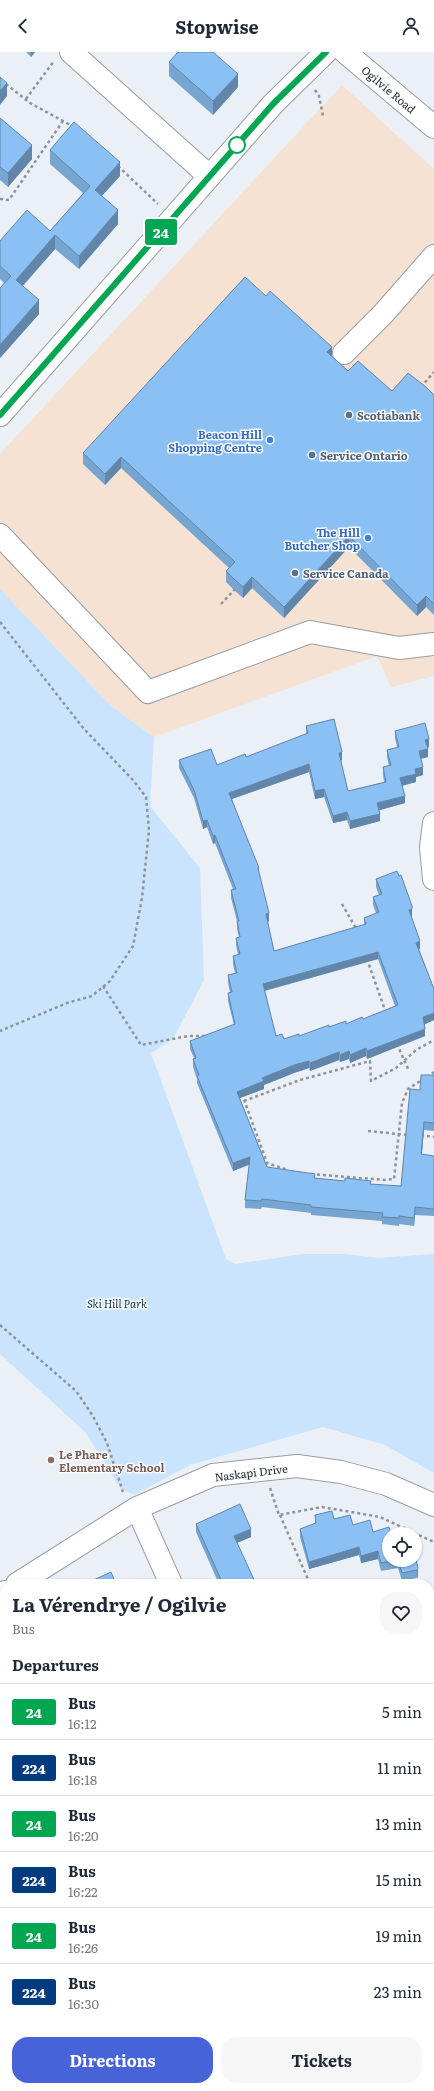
<!DOCTYPE html>
<html lang="en">
<head>
<meta charset="utf-8">
<style>
	body { margin:0; font-family:Literata,serif; background:#f6f6f7; color:#1f2937; height:100vh; display:flex; flex-direction:column; font-size:15px; white-space:nowrap }
	* { box-sizing:border-box; margin:0 }
	p { font-size:13px; color:#747a83 }
	.icon { flex:none; width:22px; height:22px; fill:none; stroke:currentColor; stroke-width:2; stroke-linecap:round; stroke-linejoin:round }
	.map { position:relative; flex:1; overflow:hidden }
	.details { position:absolute; left:0px; top:1527px; width:434px; height:512px; display:flex; flex-direction:column; background:#fff; border-radius:16px 16px 0 0; box-shadow:0 1px 3px #0004 }
	.details>* { flex:none }
	.badge { padding:0 8px; border-radius:3px; font-size:14px; line-height:26px }
	.controls { position:absolute; left:382px; top:1475px; display:grid; gap:8px }
	.controls a { display:grid; place-items:center; width:40px; height:40px; border-radius:50%; background:#fff; box-shadow:0 1px 3px #0004; font-size:20px }
	.map>.badge { position:absolute; translate:-50% -50%; box-shadow:0 0 0 2px #fff }
	h2 { padding:0 12px; font-size:15px; line-height:36px }
	.round { display:grid; place-items:center; flex:none; width:42px; height:42px; border-radius:16px; background:#f6f6f7 }
	.overview { display:flex; align-items:center; justify-content:space-between; height:68px; padding:0 12px }
	h1 { font-size:19px; font-weight:700; line-height:30px }
	.cta { display:flex; gap:8px; margin-top:auto; padding:8px 12px }
	.cta a { flex:1; height:46px; border-radius:16px; background:#4664d7; color:#fff; font-size:16px; font-weight:700; line-height:46px; text-align:center }
	.cta a+a { background:#f6f6f7; color:#1f2937 }
	ul { padding:0; list-style:none }
	li { display:flex; align-items:center; gap:12px; height:56px; padding:0 12px; border-top:1px solid #e0e1e3 }
	li div { flex:1 }
	li b { display:block; font-size:15px }
	li em { font-style:normal }
	li .badge { min-width:44px; font-weight:700; text-align:center }
	header { display:flex; justify-content:space-between; align-items:center; height:52px; padding:0 12px; background:#fff; font-size:18px; font-weight:700 }
	.map>svg:first-child { display:block }
	.commercial { fill:#f5e2d2 }
	.green { fill:#cae4fe }
	.lines { fill:none; stroke-linecap:round; stroke-linejoin:round }
	.minor-casing { stroke:#979da2; stroke-width:24 }
	.path { stroke:#8f9397; stroke-width:2.5; stroke-dasharray:3 3; stroke-linecap:butt }
	.minor { stroke:#fff; stroke-width:22 }
	.wall { fill:#77a5d1; fill-rule:evenodd }
	.shaded-wall { fill:#6186aa }
	.building { fill:#8ac0f3; stroke:#6186aa; fill-rule:evenodd }
	.line-casing { stroke:#fff; stroke-width:9 }
	.line { stroke:#00a651; stroke-width:6 }
	.stop-dot { fill:#fff; stroke:#00a651; stroke-width:2 }
	.service-dot { fill:#5c6f8a; stroke:#fcfdfe; stroke-width:1.5 }
	.shop-dot { fill:#3f7fe0; stroke:#fcfdfe; stroke-width:1.5 }
	.education-dot { fill:#8d6e63; stroke:#fcfdfe; stroke-width:1.5 }
	.labels { text-anchor:middle; dominant-baseline:central; stroke-width:3; stroke-linejoin:round; paint-order:stroke }
	.street-label { font-size:11px; fill:#27292b; stroke:#fcfdfe }
	.service-label { font-size:11px; font-weight:bold; fill:#4e5e75; stroke:#fcfdfe; text-anchor:start }
	.shop-label { font-size:11px; font-weight:bold; fill:#366cbe; stroke:#fcfdfe; text-anchor:end }
	.park-label { font-size:11px; font-style:italic; fill:#062f50; stroke:#fcfdfe }
	.education-label { font-size:11px; font-weight:bold; fill:#785e54; stroke:#fcfdfe; text-anchor:start }
</style>
</head>
<body>
<header><svg class="icon" aria-label="back" viewBox="0 0 24 24"><path d="M15 5l-7 7 7 7"/></svg>Stopwise<svg class="icon" aria-label="person" viewBox="0 0 24 24"><circle cx="12" cy="8" r="4"/><path d="M4 21q1-7 8-7t8 7"/></svg></header>
<div class="map">
<svg width="434" height="2039" viewBox="0 0 434 2039">
	<rect width="100%" height="100%" fill="#eaf0f6"/>
	<path class="commercial" d="M 342,33 L 434,117 L 434,624 L 391,635 L 377,604 L 154,685 L 111,654 L 0,537 L 0,402 Z"/>
	<path class="green" d="M 0,537 L 111,654 L 154,685 L 150,754 L 200,816 L 204,928 L 173,987 L 151,1001 L 226,1207 L 235,1212 L 302,1202 L 345,1202 L 378,1206 L 434,1202 L 434,1421 L 385,1393 L 323,1375 L 190,1413 L 134,1443 L 120,1436 L 85,1380 L 0,1302 Z"/>
	<g class="lines">
		<defs>
			<path id="minor" d="M 71,0 L 209,124
				M 345,0 L 434,75
				M 344,301 L 383,262 L 434,204
				M 0,363 L 273,52 L 326,0
				M 0,483 L 148,640 L 310,580 L 399,596 L 434,592
				M 434,771 L 431,795 L 434,827
				M 137,1456 L 171,1532
				M 17,1532 L 137,1456 L 213,1423 L 297,1414 L 341,1420 L 386,1432 L 434,1453
				M 0,1543 L 5,1540
				M 429,1559 L 434,1558
				M 0,1821 L 5,1821
				M 164,2034 L 170,2039
				M 243,2039 L 247,2034"/>
		</defs>
		<use href="#minor" class="minor-casing"/>
		<path class="path" d="M 6,32 L 30,51 L 74,75
			M 315,38 L 319,44 L 323,64
			M 26,47 L 54,9
			M 118,114 L 158,152
			M 0,147 L 9,148 L 63,69
			M 421,335 L 434,320
			M 221,552 L 236,536
			M 0,570 L 84,677 L 133,728 L 146,745 L 149,778 L 142,846 L 133,894 L 110,929 L 92,944 L 67,951 L 0,979
			M 342,852 L 357,878
			M 367,907 L 386,961
			M 103,934 L 141,993 L 188,984 L 206,984
			M 397,992 L 409,1019
			M 427,1025 L 434,1020
			M 242,1042 L 267,1111 L 288,1118
			M 244,1049 L 300,1028 L 370,1009 L 371,1029 L 396,1016 L 416,998 L 434,988
			M 368,1079 L 408,1083
			M 421,1083 L 434,1085
			M 311,1122 L 385,1128 L 394,1127 L 402,1051 L 408,1037 L 423,1027
			M 0,1273 L 76,1339 L 93,1364 L 107,1391 L 123,1440
			M 270,1436 L 279,1463 L 322,1455 L 380,1465 L 434,1490
			M 280,1463 L 310,1532
			M 429,2017 L 434,2021"/>
		<use href="#minor" class="minor"/>
	</g>
	<path class="wall" d="M 26,0 L 35,0 L 31,5 Z
		M 169,10 L 238,35 L 213,63 L 169,24 Z
		M 0,66 L 32,107 L 8,135 L 0,128 Z
		M 50,98 L 120,124 L 102,144 L 118,172 L 79,217 L 55,197 L 23,234 L 39,262 L 0,306 L 0,236 L 4,231 L 0,227 L 0,189 L 50,179 L 83,141 L 50,112 Z
		M 332,304 L 348,319 L 392,339 L 434,343 L 434,563 L 426,555 L 417,564 L 349,495 L 284,566 L 252,536 L 243,546 L 234,538 L 226,530 L 226,519 L 229,516 L 121,416 L 105,433 L 83,412 L 83,401 Z
		M 306,674 L 342,708 L 341,709 L 348,739 L 384,730 L 383,723 L 383,715 L 389,714 L 387,705 L 387,698 L 397,695 L 395,686 L 395,679 L 429,695 L 427,696 L 428,705 L 421,707 L 423,723 L 416,725 L 416,730 L 402,734 L 405,751 L 379,758 L 380,769 L 350,777 L 347,768 L 333,771 L 324,745 L 315,747 L 309,720 L 232,747 L 259,822 L 269,869 L 267,870 L 274,899 L 364,873 L 364,866 L 376,861 L 373,853 L 373,845 L 379,843 L 376,835 L 376,827 L 412,862 L 411,865 L 420,897 L 419,897 L 434,937 L 434,968 L 425,972 L 425,984 L 367,1007 L 366,1004 L 350,1011 L 349,1007 L 340,1010 L 339,1008 L 310,1019 L 309,1016 L 294,1021 L 264,1033 L 264,1037 L 240,1046 L 267,1115 L 315,1126 L 371,1132 L 401,1134 L 420,1038 L 434,1023 L 434,1079 L 424,1078 L 422,1102 L 434,1104 L 434,1164 L 415,1163 L 414,1174 L 399,1172 L 399,1174 L 382,1172 L 382,1169 L 311,1163 L 311,1161 L 262,1155 L 261,1157 L 245,1156 L 245,1148 L 249,1113 L 233,1119 L 197,1031 L 197,1027 L 193,1015 L 193,1007 L 194,1006 L 190,997 L 190,989 L 234,973 L 228,949 L 228,941 L 230,940 L 228,931 L 228,923 L 235,921 L 233,912 L 233,904 L 238,903 L 236,893 L 236,886 L 239,885 L 237,877 L 237,869 L 231,846 L 231,838 L 233,837 L 215,791 L 213,792 L 207,775 L 203,777 L 194,746 L 179,716 L 179,708 L 217,713 L 246,705 L 306,682 ZM 378,907 L 395,954 L 363,967 L 346,972 L 329,975 L 299,984 L 284,987 L 276,984 L 265,939 Z
		M 315,1463 L 334,1467 L 353,1473 L 373,1480 L 389,1508 L 415,1508 L 418,1524 L 417,1526 L 402,1529 L 398,1516 L 381,1519 L 378,1507 L 361,1511 L 359,1503 L 309,1517 L 300,1485 L 300,1477 L 315,1471 Z
		M 196,1472 L 251,1485 L 237,1491 L 256,1532 L 219,1532 L 196,1480 Z
		M 429,1669 L 429,1671 L 434,1672 L 434,1764 L 430,1751 L 429,1751 Z
		M 61,2034 L 86,2034 L 78,2039 L 64,2039 Z"/>
	<path class="shaded-wall" d="M 31,0 L 35,0 L 31,5 Z
		M 238,22 L 238,35 L 213,63 L 213,49 Z
		M 7,31 L 7,44 L 0,53 L 0,39 Z
		M 32,93 L 32,107 L 8,135 L 8,121 Z
		M 120,110 L 120,124 L 95,151 L 95,138 Z
		M 118,158 L 118,172 L 79,217 L 79,204 Z
		M 55,183 L 55,197 L 16,241 L 16,228 Z
		M 39,248 L 39,262 L 0,306 L 0,293 Z
		M 332,295 L 332,306 L 327,300 Z
		M 121,405 L 121,416 L 105,433 L 105,422 Z
		M 349,484 L 349,495 L 284,566 L 284,555 Z
		M 252,525 L 252,536 L 243,546 L 243,535 Z
		M 426,544 L 426,555 L 417,564 L 417,553 Z
		M 429,687 L 429,695 L 425,696 L 425,688 Z
		M 428,697 L 428,705 L 419,707 L 419,699 Z
		M 342,700 L 342,708 L 339,709 L 339,701 Z
		M 309,712 L 309,720 L 229,748 L 229,741 Z
		M 423,715 L 423,723 L 416,725 L 416,730 L 400,734 L 400,726 L 415,717 Z
		M 324,737 L 324,745 L 315,747 L 315,739 Z
		M 405,744 L 405,751 L 377,759 L 377,751 Z
		M 347,760 L 347,768 L 333,771 L 333,764 Z
		M 380,762 L 380,769 L 350,777 L 350,769 Z
		M 207,768 L 207,775 L 203,777 L 203,769 Z
		M 215,783 L 215,791 L 213,792 L 213,784 Z
		M 412,854 L 412,865 L 409,866 L 409,858 Z
		M 269,861 L 269,869 L 266,870 L 266,862 Z
		M 420,889 L 420,897 L 416,898 L 416,891 Z
		M 378,900 L 378,907 L 263,939 L 263,932 Z
		M 434,961 L 434,968 L 423,973 L 423,965 Z
		M 425,977 L 425,984 L 367,1007 L 367,999 Z
		M 366,996 L 366,1004 L 350,1011 L 350,1003 Z
		M 349,999 L 349,1007 L 340,1010 L 340,1003 Z
		M 339,1000 L 339,1008 L 310,1019 L 310,1011 Z
		M 309,1009 L 309,1016 L 294,1021 L 264,1033 L 264,1037 L 237,1047 L 237,1040 L 262,1026 L 294,1013 Z
		M 424,1070 L 424,1078 L 421,1110 L 421,1102 Z
		M 250,1105 L 250,1112 L 233,1119 L 233,1111 Z
		M 415,1155 L 415,1163 L 414,1174 L 414,1166 Z
		M 251,1477 L 251,1485 L 234,1492 L 234,1484 Z
		M 359,1495 L 359,1503 L 309,1517 L 309,1510 Z
		M 378,1499 L 378,1507 L 361,1511 L 361,1504 Z
		M 418,1516 L 418,1524 L 417,1526 L 417,1518 Z
		M 5,1630 L 5,1638 L 0,1641 L 0,1633 Z
		M 5,1892 L 5,1900 L 0,1903 L 0,1895 Z
		M 73,2034 L 86,2034 L 78,2039 L 68,2039 L 68,2037 Z
		M 348,2034 L 355,2034 L 351,2039 L 344,2039 Z"/>
	<path class="building" d="M 178,0 L 213,0 L 238,22 L 213,49 L 169,10 Z
		M 0,25 L 7,31 L 0,39 Z
		M 0,66 L 32,93 L 8,121 L 0,115 Z
		M 74,70 L 120,110 L 95,138 L 118,158 L 79,204 L 55,183 L 16,228 L 39,248 L 0,293 L 0,236 L 11,224 L 0,214 L 0,189 L 27,158 L 50,179 L 90,134 L 50,98 Z
		M 245,225 L 266,244 L 270,239 L 332,295 L 327,300 L 348,319 L 358,309 L 392,339 L 408,321 L 426,335 L 434,343 L 434,552 L 426,544 L 417,553 L 349,484 L 284,555 L 252,525 L 243,535 L 234,527 L 226,519 L 235,510 L 121,405 L 105,422 L 83,401 Z
		M 334,667 L 342,700 L 339,701 L 348,739 L 386,730 L 383,715 L 391,713 L 387,698 L 399,695 L 395,679 L 425,671 L 429,687 L 425,688 L 428,697 L 419,699 L 423,715 L 415,717 L 416,722 L 400,726 L 405,744 L 377,751 L 380,762 L 350,769 L 347,760 L 333,764 L 324,737 L 315,739 L 309,712 L 229,741 L 259,816 L 258,816 L 269,861 L 266,862 L 274,899 L 366,872 L 364,866 L 379,860 L 373,845 L 382,842 L 376,827 L 397,819 L 399,824 L 401,823 L 412,854 L 412,857 L 409,858 L 420,889 L 416,891 L 434,937 L 434,961 L 423,965 L 425,977 L 367,999 L 366,996 L 350,1003 L 349,999 L 340,1003 L 339,1000 L 310,1011 L 309,1009 L 294,1013 L 262,1026 L 264,1029 L 237,1040 L 267,1115 L 315,1122 L 314,1126 L 345,1129 L 345,1126 L 371,1129 L 370,1132 L 401,1134 L 410,1037 L 420,1038 L 421,1023 L 434,1023 L 434,1071 L 424,1070 L 421,1102 L 434,1104 L 434,1157 L 415,1155 L 414,1166 L 399,1164 L 399,1166 L 382,1165 L 383,1161 L 311,1155 L 311,1153 L 262,1147 L 261,1149 L 245,1148 L 250,1105 L 233,1111 L 197,1024 L 199,1023 L 193,1007 L 196,1006 L 190,989 L 235,972 L 228,941 L 232,940 L 228,923 L 237,921 L 233,904 L 240,902 L 236,886 L 240,885 L 237,869 L 239,869 L 231,838 L 236,837 L 215,783 L 213,784 L 207,768 L 203,769 L 194,738 L 179,708 L 211,697 L 217,713 L 245,702 L 246,705 L 308,681 L 306,674 ZM 378,900 L 398,953 L 363,967 L 362,965 L 346,972 L 346,969 L 329,975 L 329,973 L 299,984 L 299,982 L 284,987 L 282,982 L 276,984 L 263,932 Z
		M 240,1452 L 251,1477 L 234,1484 L 256,1532 L 223,1532 L 196,1472 Z
		M 332,1459 L 334,1467 L 350,1463 L 353,1473 L 370,1468 L 373,1480 L 389,1475 L 391,1482 L 389,1482 L 389,1508 L 397,1508 L 381,1511 L 378,1499 L 361,1504 L 359,1495 L 309,1510 L 300,1477 L 316,1471 L 315,1463 Z
		M 415,1503 L 418,1516 L 417,1518 L 402,1521 L 398,1508 L 415,1508 Z
		M 111,1520 L 116,1532 L 89,1532 L 89,1530 Z
		M 5,1595 L 5,1630 L 0,1633 L 0,1598 Z
		M 429,1669 L 429,1671 L 432,1670 L 434,1672 L 434,1757 L 430,1744 L 429,1743 Z
		M 5,1860 L 5,1892 L 0,1895 L 0,1863 Z
		M 66,2034 L 73,2034 L 68,2037 Z
		M 316,2034 L 348,2034 L 344,2039 L 312,2039 Z
		M 304,2035 L 308,2039 L 301,2039 Z"/>
	<g class="lines">
		<defs>
			<path id="line" d="M 0,363 L 273,52 L 326,0"/>
		</defs>
		<use href="#line" class="line-casing"/>
		<use href="#line" class="line"/>
	</g>
	<circle class="stop-dot" cx="237" cy="93" r="8"/>
	<g class="service-dot">
		<circle cx="349" cy="363" r="4"/>
		<circle cx="312" cy="403" r="4"/>
		<circle cx="295" cy="521" r="4"/>
	</g>
	<g class="shop-dot">
		<circle cx="270" cy="388" r="4"/>
		<circle cx="368" cy="486" r="4"/>
	</g>
	<circle class="education-dot" cx="51" cy="1408" r="4"/>
	<g class="labels">
		<g class="street-label">
			<text transform="translate(389 37) rotate(40)">Ogilvie Road</text>
			<text transform="translate(251 1420) rotate(-7)">Naskapi Drive</text>
		</g>
		<g class="service-label">
			<text x="357" y="363">Scotiabank</text>
			<text x="320" y="403">Service Ontario</text>
			<text x="303" y="521">Service Canada</text>
		</g>
		<g class="shop-label">
			<text x="262" y="382">Beacon Hill<tspan x="262" dy="13">Shopping Centre</tspan></text>
			<text x="360" y="480">The Hill<tspan x="360" dy="13">Butcher Shop</tspan></text>
		</g>
		<g class="park-label">
			<text x="117" y="1251">Ski Hill Park</text>
		</g>
		<g class="education-label">
			<text x="59" y="1402">Le Phare<tspan x="59" dy="13">Elementary School</tspan></text>
		</g>
	</g>
</svg>
<div class="controls">
<a><svg class="icon" aria-label="locate" viewBox="0 0 24 24"><circle cx="12" cy="12" r="6"/><path d="M12 2v4M12 18v4M2 12h4M18 12h4"/></svg></a>
</div>
<b class="badge" style="left:161px;top:180px;background:#00a651;color:#fff">24</b>
<section class="details">
<div class="overview"><div><h1>La Vérendrye / Ogilvie</h1><p>Bus</p></div><a class="round"><svg class="icon" aria-label="heart" viewBox="0 0 24 24"><path d="M12 20l-8-8c-3-5 5-10 8-4 3-6 11-1 8 4z"/></svg></a></div>
<h2>Departures</h2>
<ul>
<li><span class="badge" style="background:#00a651;color:#fff">24</span><div><b>Bus</b><p>16:12</p></div><em>5 min</em></li>
<li><span class="badge" style="background:#003b80;color:#fff">224</span><div><b>Bus</b><p>16:18</p></div><em>11 min</em></li>
<li><span class="badge" style="background:#00a651;color:#fff">24</span><div><b>Bus</b><p>16:20</p></div><em>13 min</em></li>
<li><span class="badge" style="background:#003b80;color:#fff">224</span><div><b>Bus</b><p>16:22</p></div><em>15 min</em></li>
<li><span class="badge" style="background:#00a651;color:#fff">24</span><div><b>Bus</b><p>16:26</p></div><em>19 min</em></li>
<li><span class="badge" style="background:#003b80;color:#fff">224</span><div><b>Bus</b><p>16:30</p></div><em>23 min</em></li>
</ul>
<div class="cta"><a>Directions</a><a>Tickets</a></div>
</section>
</div>
</body>
</html>
